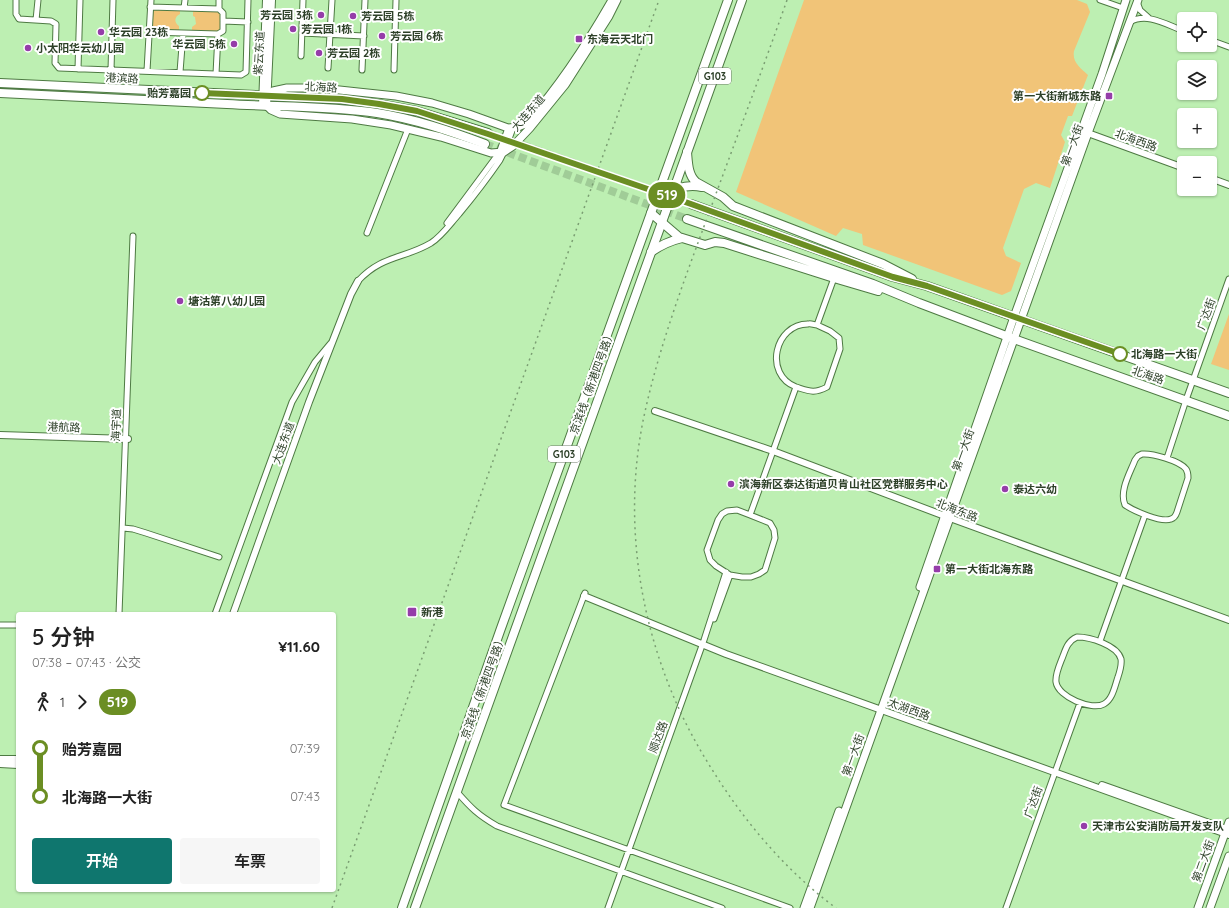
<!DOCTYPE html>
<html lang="zh">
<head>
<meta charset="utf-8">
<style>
	body { margin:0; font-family:Quicksand,"Noto Sans SC",sans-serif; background:#f6f6f6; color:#222; height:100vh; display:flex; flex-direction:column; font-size:15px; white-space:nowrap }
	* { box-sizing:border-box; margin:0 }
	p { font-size:13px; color:#767676 }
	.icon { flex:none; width:22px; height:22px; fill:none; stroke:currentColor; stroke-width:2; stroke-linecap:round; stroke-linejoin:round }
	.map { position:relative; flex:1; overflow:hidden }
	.drawer { position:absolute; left:16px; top:612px; width:320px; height:280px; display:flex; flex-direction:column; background:#fff; border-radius:4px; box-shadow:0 1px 3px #0004 }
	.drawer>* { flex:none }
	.badge { padding:0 8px; border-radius:13px; font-size:14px; line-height:26px }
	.controls { position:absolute; left:1177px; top:12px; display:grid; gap:8px }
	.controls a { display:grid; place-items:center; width:40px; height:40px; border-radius:4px; background:#fff; box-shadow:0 1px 3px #0004; font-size:20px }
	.map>.badge { position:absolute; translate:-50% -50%; box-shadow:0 0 0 2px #fff }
	.legs { display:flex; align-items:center; gap:6px; height:44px; padding:0 16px; font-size:13px }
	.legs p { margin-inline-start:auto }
	.summary { display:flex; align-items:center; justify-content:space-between; height:68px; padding:0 16px }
	h1 { font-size:22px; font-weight:600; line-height:30px }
	.button { display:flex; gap:8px; margin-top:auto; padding:8px 16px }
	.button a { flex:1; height:46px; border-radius:4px; background:#0f766e; color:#fff; font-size:16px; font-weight:600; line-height:46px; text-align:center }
	.button a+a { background:#f6f6f6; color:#222 }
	ul { padding:0 16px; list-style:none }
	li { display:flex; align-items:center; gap:14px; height:48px; font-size:15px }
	li i { display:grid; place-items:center; width:6px; height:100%; margin:0 5px; background:currentColor }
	li i::after { content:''; width:10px; height:10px; margin:-5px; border:3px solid; border-radius:50%; background:#fff }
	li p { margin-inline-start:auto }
	li:first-child i { background:linear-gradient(#0000 50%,currentColor 0) }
	li:last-child i { background:linear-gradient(currentColor 50%,#0000 0) }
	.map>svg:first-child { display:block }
	.green { fill:#f1c478 }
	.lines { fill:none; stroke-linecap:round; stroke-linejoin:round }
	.primary-tunnel { stroke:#a0cc97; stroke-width:8; stroke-dasharray:8 4; stroke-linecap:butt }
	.minor-casing { stroke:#4e7a43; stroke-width:7 }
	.tertiary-casing { stroke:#4e7a43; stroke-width:8 }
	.secondary-casing { stroke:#4e7a43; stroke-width:9 }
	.primary-casing { stroke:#4e7a43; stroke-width:10 }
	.trunk-casing { stroke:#4e7a43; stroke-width:10 }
	.minor { stroke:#fff; stroke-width:5 }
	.tertiary { stroke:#fff; stroke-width:6 }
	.secondary { stroke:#fff; stroke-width:7 }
	.primary { stroke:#fff; stroke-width:8 }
	.trunk { stroke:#fff; stroke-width:8 }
	.rail { stroke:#7a9e72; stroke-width:1.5; stroke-dasharray:2 4; stroke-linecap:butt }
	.line-1-casing { stroke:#fff; stroke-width:9 }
	.line-1 { stroke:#6b8e23; stroke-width:6 }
	.poi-dot { fill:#953da9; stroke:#fff; stroke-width:1.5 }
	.stop-1-dot { fill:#fff; stroke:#6b8e23; stroke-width:2 }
	.labels { text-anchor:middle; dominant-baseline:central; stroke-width:4; stroke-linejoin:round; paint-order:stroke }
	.shield { fill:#fff; stroke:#6d7a69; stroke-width:1 }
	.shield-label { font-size:10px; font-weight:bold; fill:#2e4129 }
	.poi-label { font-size:11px; font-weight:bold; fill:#2e4129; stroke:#fff; text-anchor:start }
	.street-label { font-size:11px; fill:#2e4129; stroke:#fff }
	.stop-label { font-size:11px; font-weight:bold; fill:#2e4129; stroke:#fff; text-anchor:end }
</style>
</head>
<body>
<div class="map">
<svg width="1229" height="908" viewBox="0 0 1229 908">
	<rect width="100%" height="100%" fill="#bdefb2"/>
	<path class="green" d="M 804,0 L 1077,0 L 1087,4 L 1090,12 L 1074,51 C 1072,62 1080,68 1088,75 L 1072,116 L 1068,116 L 1061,135 L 1065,142 L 1050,188 L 1036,183 L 1024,189 L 1003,248 L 1006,256 L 1021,263 L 1011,291 L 1002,295 L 863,245 L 862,234 L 843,228 L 836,236 L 736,192 Z
		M 153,10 L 180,11 L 180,14 C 174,17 174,23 179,26 L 179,31 L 152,30 Z
		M 193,11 L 218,12 L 221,15 L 220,29 L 217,32 L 192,31 L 192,27 L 196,24 L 195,17 L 193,16 Z
		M 1229,314 L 1229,370 L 1211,364 Z"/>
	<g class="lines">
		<path class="primary-tunnel" d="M 488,133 L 691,204
			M 485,144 L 687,219"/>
		<defs>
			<path id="minor" d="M 16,0 L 16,14 L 19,19 L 51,21 L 56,24 L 55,63 L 59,68 L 241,75 L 246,72 L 248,0
				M 1100,0 L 1123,8
				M 1137,2 L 1140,10 L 1149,18
				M 184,8 L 185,0
				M 219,9 L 219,0
				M 36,20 L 38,0
				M 223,21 L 248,22
				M 1130,22 C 1147,12 1167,25 1184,31
				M 149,32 L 218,34 L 223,31 L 223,13 L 219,9 L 150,7
				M 302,33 L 364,36
				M 1210,40 L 1229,47
				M 301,56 L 303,0
				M 328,68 L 332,0
				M 78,69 L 80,0
				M 111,70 L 113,0
				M 362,70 L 365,0
				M 394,70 L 396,0
				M 147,71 L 151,0
				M 180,72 L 183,33
				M 216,74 L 218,34
				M 447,223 L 499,153 L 508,128
				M 367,233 L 408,129
				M 358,281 C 382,255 404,259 431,243 C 442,236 450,224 459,214 C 473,197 487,179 500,160 L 504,152 L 513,128
				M 796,387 C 763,374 775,324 808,324 C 811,323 814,325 817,325
				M 1142,454 C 1152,453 1180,461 1186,469 C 1188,472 1188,475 1188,478 L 1177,512 C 1176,515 1175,518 1171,519 C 1161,523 1134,511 1125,505 C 1119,491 1130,473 1135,460 L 1138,456 Z
				M 1167,458 L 1186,400 L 1229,279
				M 750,515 L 737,510 L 727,511 L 722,514 L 718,520 L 707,550 L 710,560 L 716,566 L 730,575 L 742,577 L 751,577 L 759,574 L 765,570 L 775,538 L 774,530 L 770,523 L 750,515 L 796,387 C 809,391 814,394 827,387 L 840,349 L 839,338 L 830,331 L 817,325 L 834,278
				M 123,528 L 133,529 L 146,533 L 219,557
				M 585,593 L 504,805 L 790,908
				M 119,614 L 133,236
				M 215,614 L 292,402 L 315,362 L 330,344
				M 714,619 L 730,575
				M 0,625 L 18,625
				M 1077,637 C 1090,637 1117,645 1121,659 C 1122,665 1120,671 1118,677 C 1115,685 1113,699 1104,704 C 1092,711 1058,697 1056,682 C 1055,674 1060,664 1063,656 C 1066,648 1068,641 1077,637 Z
				M 1100,641 L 1145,515
				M 457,792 C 471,808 478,815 497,826 L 722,908
				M 608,908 L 704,640 L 726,572
				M 1006,908 L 1080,703"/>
			<path id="tertiary" d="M 262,106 L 266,0
				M 267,106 L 272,0
				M 1085,132 L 1184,168
				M 1210,178 L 1229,185
				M 655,411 L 773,451 L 950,518 L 1229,620
				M 0,435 L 128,439
				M 584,596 L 726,654 L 1229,835
				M 233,614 L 309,402 L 351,294 L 358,281
				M 0,759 L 18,759
				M 0,764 L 18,765
				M 1102,785 L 1229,830"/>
			<path id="secondary" d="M 267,96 L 273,91 L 287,88 L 321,88 L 358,92 L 396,96 L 432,103 L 469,114 L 508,128 L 518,127 L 525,124 L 529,120 C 561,84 588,42 612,0
				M 267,106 L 271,110 L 280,114 L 352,119 L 391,125 L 441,137 L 491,153 L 504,152 L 513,146 L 530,128 L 565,85 L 609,16 L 617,0
				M 920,587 L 1014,317 L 1102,74 L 1126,0
				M 804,908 L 839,811
				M 810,908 L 1088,133 L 1138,0
				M 1198,908 L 1229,822
				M 1210,908 L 1229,856"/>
			<path id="primary" d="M 0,83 L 341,99 L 379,104 L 417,111 L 488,133
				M 0,93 C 76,97 151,100 227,104 C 277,107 328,106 377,113 C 415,119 450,131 485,144
				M 687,152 C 688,163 688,175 696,182 L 723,197 L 733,206 L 883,264 L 912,279
				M 655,200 C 670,191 684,183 702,187
				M 691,204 L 893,277 L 927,286 L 1229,393
				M 651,213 L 679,237 L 705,245 L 715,242 L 724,243 L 834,278 L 878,291
				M 687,219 L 873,284 L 919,303 L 1014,339 L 1229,416
				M 651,252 C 661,245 669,241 682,238"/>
			<path id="trunk" d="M 402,908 L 500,631 L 728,0
				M 415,908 L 742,0"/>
		</defs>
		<use href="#minor" class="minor-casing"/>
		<use href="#tertiary" class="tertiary-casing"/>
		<use href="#secondary" class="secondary-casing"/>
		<use href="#primary" class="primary-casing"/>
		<use href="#trunk" class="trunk-casing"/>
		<use href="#minor" class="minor"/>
		<use href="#tertiary" class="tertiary"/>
		<use href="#secondary" class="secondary"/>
		<use href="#primary" class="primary"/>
		<use href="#trunk" class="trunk"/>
		<path class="rail" d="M 787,0 C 761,74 733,147 706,221 C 682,286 657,353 643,421 C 620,536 645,659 705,758 C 739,815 782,868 836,908
			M 332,908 L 659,0"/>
	</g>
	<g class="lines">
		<defs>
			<path id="line-1" d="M 202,93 L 342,99 L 379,104 L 417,111 L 488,134 L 691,204 L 893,277 L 927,286 L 1120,354"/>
		</defs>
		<use href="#line-1" class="line-1-casing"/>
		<use href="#line-1" class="line-1"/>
	</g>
	<g class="poi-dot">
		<circle cx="321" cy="15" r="4"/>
		<circle cx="353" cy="16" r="4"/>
		<circle cx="293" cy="29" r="4"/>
		<circle cx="101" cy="32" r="4"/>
		<circle cx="382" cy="36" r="4"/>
		<rect x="575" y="35" width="8" height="8" rx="2"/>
		<circle cx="234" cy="44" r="4"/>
		<circle cx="28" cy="48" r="4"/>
		<circle cx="319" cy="53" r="4"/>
		<rect x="1105" y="92" width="8" height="8" rx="2"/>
		<circle cx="180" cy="301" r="4"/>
		<circle cx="731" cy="484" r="4"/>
		<circle cx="1005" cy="489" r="4"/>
		<rect x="933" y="565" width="8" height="8" rx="2"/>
		<rect x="407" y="607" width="10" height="10" rx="2"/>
		<circle cx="1084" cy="826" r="4"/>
	</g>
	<g class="stop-1-dot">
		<circle cx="202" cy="93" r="7"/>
		<circle cx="1120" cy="354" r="7"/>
	</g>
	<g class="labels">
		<g class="shield">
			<rect x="699" y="68" width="32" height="16" rx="3"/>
			<rect x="548" y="446" width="32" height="16" rx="3"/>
		</g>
		<g class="shield-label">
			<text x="715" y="76">G103</text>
			<text x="564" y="454">G103</text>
		</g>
		<g class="poi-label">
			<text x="313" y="15" text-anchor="end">芳云园 3栋</text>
			<text x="361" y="16">芳云园 5栋</text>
			<text x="301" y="29">芳云园 1栋</text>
			<text x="109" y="32">华云园 23栋</text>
			<text x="390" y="36">芳云园 6栋</text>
			<text x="587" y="39">东海云天北门</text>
			<text x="226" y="44" text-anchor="end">华云园 5栋</text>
			<text x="36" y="48">小太阳华云幼儿园</text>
			<text x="327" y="53">芳云园 2栋</text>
			<text x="1101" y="96" text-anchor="end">第一大街新城东路</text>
			<text x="188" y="301">塘沽第八幼儿园</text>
			<text x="739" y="484">滨海新区泰达街道贝肯山社区党群服务中心</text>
			<text x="1013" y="489">泰达六幼</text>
			<text x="945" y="569">第一大街北海东路</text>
			<text x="421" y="612">新港</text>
			<text x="1092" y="826">天津市公安消防局开发支队</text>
		</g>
		<g class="street-label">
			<text transform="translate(259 53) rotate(-87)">紫云东道</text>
			<text transform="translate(122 78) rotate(3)">港滨路</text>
			<text transform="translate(321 87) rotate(3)">北海路</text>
			<text transform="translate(528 113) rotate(-49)">大连东道</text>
			<text transform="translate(1136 140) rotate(20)">北海西路</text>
			<text transform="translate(1072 145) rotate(-70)">第一大街</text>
			<text transform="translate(1206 314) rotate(-70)">广达街</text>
			<text transform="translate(1148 375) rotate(19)">北海路</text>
			<text transform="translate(592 382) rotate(-70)">京滨线（新港四号路）</text>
			<text transform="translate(116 425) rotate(-88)">海宇道</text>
			<text transform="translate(64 427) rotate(2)">港航路</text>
			<text transform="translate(283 443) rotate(-70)">大连东道</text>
			<text transform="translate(963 450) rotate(-70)">第一大街</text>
			<text transform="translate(957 510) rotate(21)">北海东路</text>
			<text transform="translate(483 687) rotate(-70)">京滨线（新港四号路）</text>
			<text transform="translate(909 709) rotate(20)">太湖西路</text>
			<text transform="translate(658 737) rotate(-70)">顺达路</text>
			<text transform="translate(853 755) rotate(-70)">第一大街</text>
			<text transform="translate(1033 802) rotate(-70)">广达街</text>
			<text transform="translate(1203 861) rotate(-70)">第二大街</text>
		</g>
		<g class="stop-label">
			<text x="191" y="93">贻芳嘉园</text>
			<text x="1131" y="354" text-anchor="start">北海路一大街</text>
		</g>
	</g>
</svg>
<div class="controls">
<a><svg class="icon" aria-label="locate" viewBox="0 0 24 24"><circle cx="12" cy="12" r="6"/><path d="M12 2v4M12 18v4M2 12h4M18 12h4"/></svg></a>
<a><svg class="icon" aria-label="layers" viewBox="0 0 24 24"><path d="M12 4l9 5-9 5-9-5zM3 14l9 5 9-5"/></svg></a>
<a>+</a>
<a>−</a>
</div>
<b class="badge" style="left:667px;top:195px;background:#6b8e23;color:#fff">519</b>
<section class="drawer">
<div class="summary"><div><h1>5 分钟</h1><p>07:38 – 07:43 · 公交</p></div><b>¥11.60</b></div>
<div class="legs"><svg class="icon" aria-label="walk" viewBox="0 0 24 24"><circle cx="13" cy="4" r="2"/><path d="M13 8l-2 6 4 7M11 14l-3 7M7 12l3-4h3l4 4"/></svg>1<svg class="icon" aria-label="forward" viewBox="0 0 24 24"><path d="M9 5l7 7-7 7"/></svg><b class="badge" style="background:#6b8e23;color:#fff">519</b></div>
<ul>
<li><i style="color:#6b8e23"></i><b>贻芳嘉园</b><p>07:39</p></li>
<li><i style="color:#6b8e23"></i><b>北海路一大街</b><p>07:43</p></li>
</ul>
<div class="button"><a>开始</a><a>车票</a></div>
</section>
</div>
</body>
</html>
